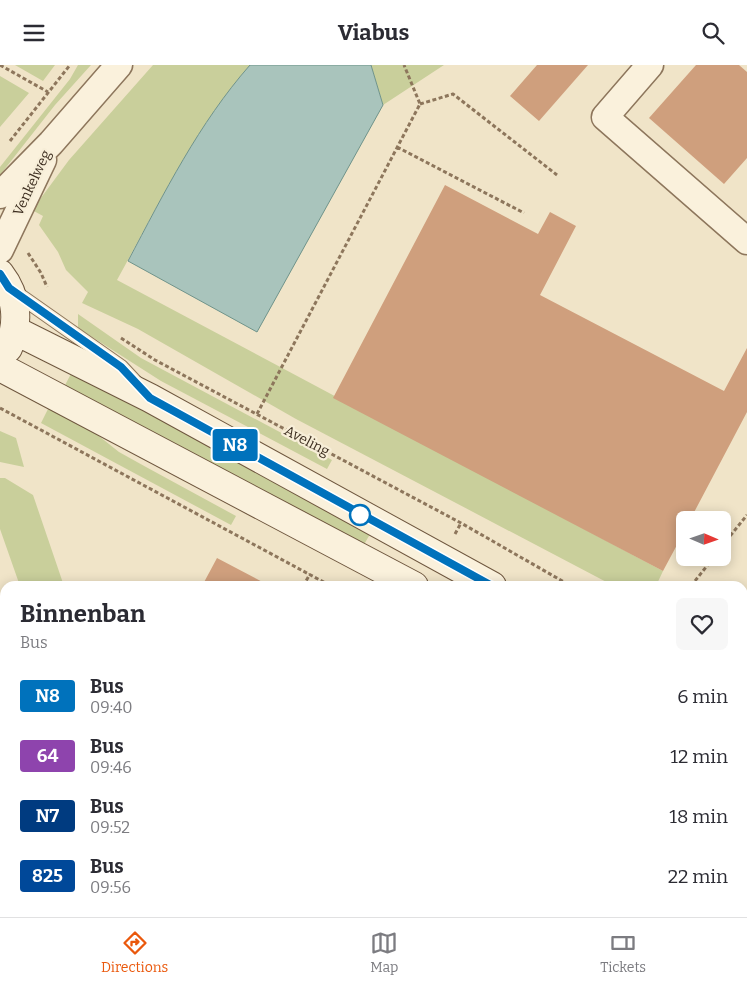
<!DOCTYPE html>
<html lang="en">
<head>
<meta charset="utf-8">
<style>
	body { margin:0; font-family:Bitter,serif; background:#f7f7f7; color:#2b2b33; height:100vh; display:flex; flex-direction:column; font-size:19px; white-space:nowrap }
	* { box-sizing:border-box; margin:0 }
	p { font-size:16px; color:#7c7c81 }
	.icon { flex:none; width:28px; height:28px; fill:none; stroke:currentColor; stroke-width:2; stroke-linecap:round; stroke-linejoin:round }
	.map { position:relative; flex:1; overflow:hidden }
	.details { position:absolute; left:0px; top:516px; width:748px; height:336px; display:flex; flex-direction:column; background:#fff; border-radius:15px 15px 0 0; box-shadow:0 2px 12px #0003 }
	.details>* { flex:none }
	.badge { padding:0 10px; border-radius:4px; font-size:18px; line-height:32px }
	.needle { width:32px; rotate:92deg }
	.tools { position:absolute; left:676px; top:446px; display:grid; gap:10px }
	.tools a { display:grid; place-items:center; width:55px; height:55px; border-radius:8px; background:#fff; box-shadow:0 2px 12px #0003; font-size:25px }
	.map>.badge { position:absolute; translate:-50% -50%; box-shadow:0 0 0 2px #fff }
	.round { display:grid; place-items:center; flex:none; width:52px; height:52px; border-radius:8px; background:#f7f7f7 }
	.headline { display:flex; align-items:center; justify-content:space-between; height:85px; padding:0 20px }
	h1 { font-size:24px; font-weight:700; line-height:38px }
	ul { padding:0; list-style:none }
	li { display:flex; align-items:center; gap:15px; height:60px; padding:0 20px }
	li div { flex:1 }
	li b { display:block; font-size:19px }
	li em { font-style:normal }
	li .badge { min-width:55px; font-weight:700; text-align:center }
	header { display:flex; justify-content:space-between; align-items:center; height:65px; padding:0 20px; background:#fff; font-size:22px; font-weight:700 }
	.tab-bar { display:flex; justify-content:space-around; align-items:center; height:70px; border-top:1px solid #e1e1e2; background:#fff; font-size:14px; color:#7c7c81 }
	.tab-bar a { display:grid; justify-items:center; gap:2px }
	.tab-bar .current { color:#ea580c }
	.map>svg:first-child { display:block }
	.green { fill:#c9cf9b }
	.water { fill:#a9c4bc; stroke:#6f938a }
	.building { fill:#cf9f7d }
	.lines { fill:none; stroke-linecap:round; stroke-linejoin:round }
	.service-casing { stroke:#8d765c; stroke-width:16 }
	.pedestrian-casing { stroke:#8d765c; stroke-width:22 }
	.minor-casing { stroke:#8d765c; stroke-width:29 }
	.secondary-casing { stroke:#6f573f; stroke-width:30 }
	.path { stroke:#8d765c; stroke-width:3; stroke-dasharray:4 2.5; stroke-linecap:butt }
	.service { stroke:#faf1dc; stroke-width:14 }
	.pedestrian { stroke:#faf1dc; stroke-width:20 }
	.minor { stroke:#faf1dc; stroke-width:26 }
	.secondary { stroke:#faf1dc; stroke-width:28 }
	.line-casing { stroke:#fff; stroke-width:11 }
	.line { stroke:#0072bc; stroke-width:8 }
	.stop-dot { fill:#fff; stroke:#0072bc; stroke-width:2.5 }
	.labels { text-anchor:middle; dominant-baseline:central; stroke-width:4.5; stroke-linejoin:round; paint-order:stroke }
	.street-label { font-size:14px; fill:#3d2e20; stroke:#f7eed8 }
</style>
</head>
<body>
<header><svg class="icon" aria-label="menu" viewBox="0 0 24 24"><path d="M4 6h16M4 12h16M4 18h16"/></svg>Viabus<svg class="icon" aria-label="search" viewBox="0 0 24 24"><circle cx="10" cy="10" r="6"/><path d="M15 15l6 6"/></svg></header>
<div class="map">
<svg width="747" height="852" viewBox="0 0 747 852">
	<rect width="100%" height="100%" fill="#f0e4c8"/>
	<path class="green" d="M 15,0 L 55,0 L 43,16 Z
		M 78,0 L 91,0 L 55,40 L 0,110 L 0,102 L 70,14 Z
		M 153,0 L 250,0 C 194,64 158,141 117,215 L 663,506 L 656,521 L 614,521 L 296,354 L 138,264 L 82,238 L 88,227 L 66,205 L 58,187 L 39,160 L 43,151 L 32,145 L 69,95 Z
		M 371,0 L 444,0 L 383,40 Z
		M 0,11 L 29,28 L 0,62 Z
		M 78,249 L 141,293 L 332,395 L 327,404 L 161,316 L 78,263 Z
		M 73,305 L 373,464 L 362,483 L 63,324 Z
		M 50,340 L 80,356 L 119,387 L 146,402 L 236,451 L 231,460 L 41,358 Z
		M 0,366 L 16,373 L 24,402 L 0,397 Z
		M 0,413 L 5,413 L 33,430 L 64,521 L 20,521 L 0,464 Z
		M 743,729 L 747,732 L 747,852 L 740,852 L 739,848 L 742,848 Z"/>
	<path class="water" d="M 250,0 L 371,0 L 383,40 L 257,267 L 128,196 C 164,128 199,58 250,0 Z"/>
	<path class="building" d="M 537,0 L 588,0 L 539,56 L 510,31 Z
		M 696,0 L 739,0 L 747,7 L 747,93 L 724,119 L 649,53 Z
		M 445,120 L 538,169 L 550,147 L 576,161 L 540,230 L 724,326 L 747,283 L 747,347 L 690,455 L 685,455 L 685,465 L 663,506 L 333,333 Z
		M 217,493 L 270,521 L 202,521 Z"/>
	<g class="lines">
		<defs>
			<path id="service" d="M 13,226 L 121,302 L 136,318
				M 562,848 L 564,852"/>
			<path id="pedestrian" d="M 0,781 L 5,796
				M 22,848 L 24,852"/>
			<path id="minor" d="M 650,0 L 605,52 L 747,176
				M 0,130 L 51,78 L 119,0
				M 0,185 L 43,95
				M 0,656 L 5,655
				M 283,848 L 285,852"/>
			<path id="secondary" d="M 0,209 C 17,231 20,258 8,283
				M 14,265 L 150,333 L 492,521
				M 0,302 L 414,521
				M 742,661 L 747,664
				M 742,704 L 747,707"/>
		</defs>
		<use href="#service" class="service-casing"/>
		<use href="#pedestrian" class="pedestrian-casing"/>
		<use href="#minor" class="minor-casing"/>
		<use href="#secondary" class="secondary-casing"/>
		<path class="path" d="M 0,0 L 48,27
			M 420,39 L 453,29 L 557,110
			M 10,76 L 70,0
			M 397,82 L 524,148
			M 28,188 L 41,208 L 47,222
			M 121,273 L 155,295 L 461,458 L 571,521
			M 0,343 L 331,521
			M 257,349 L 420,39 L 404,0
			M 455,469 L 461,458
			M 722,481 L 747,450
			M 303,521 L 310,509
			M 691,521 L 714,492
			M 742,619 L 747,622"/>
		<use href="#service" class="service"/>
		<use href="#pedestrian" class="pedestrian"/>
		<use href="#minor" class="minor"/>
		<use href="#secondary" class="secondary"/>
	</g>
	<g class="lines">
		<defs>
			<path id="line" d="M 0,209 L 9,223 L 121,302 L 150,333 L 492,521"/>
		</defs>
		<use href="#line" class="line-casing"/>
		<use href="#line" class="line"/>
	</g>
	<circle class="stop-dot" cx="360" cy="450" r="10"/>
	<g class="labels">
		<g class="street-label">
			<text transform="translate(32 118) rotate(-65)">Venkelweg</text>
			<text transform="translate(307 376) rotate(28)">Aveling</text>
		</g>
	</g>
</svg>
<div class="tools">
<a><svg class="needle" viewBox="-14 -14 28 28"><path d="M0-13l5 13h-10z" fill="#e53935"/><path d="M0 13l5-13h-10z" fill="#7c7c81"/></svg></a>
</div>
<b class="badge" style="left:235px;top:380px;background:#0072bc;color:#fff">N8</b>
<section class="details">
<div class="headline"><div><h1>Binnenban</h1><p>Bus</p></div><a class="round"><svg class="icon" aria-label="heart" viewBox="0 0 24 24"><path d="M12 20l-8-8c-3-5 5-10 8-4 3-6 11-1 8 4z"/></svg></a></div>
<ul>
<li><span class="badge" style="background:#0072bc;color:#fff">N8</span><div><b>Bus</b><p>09:40</p></div><em>6 min</em></li>
<li><span class="badge" style="background:#8e44ad;color:#fff">64</span><div><b>Bus</b><p>09:46</p></div><em>12 min</em></li>
<li><span class="badge" style="background:#003b80;color:#fff">N7</span><div><b>Bus</b><p>09:52</p></div><em>18 min</em></li>
<li><span class="badge" style="background:#004899;color:#fff">825</span><div><b>Bus</b><p>09:56</p></div><em>22 min</em></li>
</ul>
</section>
</div>
<nav class="tab-bar">
<a class="current"><svg class="icon" aria-label="directions" viewBox="0 0 24 24"><path d="M12 3l9 9-9 9-9-9zM9 14v-3h6M13 9l2 2-2 2"/></svg>Directions</a>
<a><svg class="icon" aria-label="map" viewBox="0 0 24 24"><path d="M3 6l6-2 6 2 6-2v14l-6 2-6-2-6 2zM9 4v14M15 6v14"/></svg>Map</a>
<a><svg class="icon" aria-label="tickets" viewBox="0 0 24 24"><path d="M3 7h18v10H3zM15 7v10"/></svg>Tickets</a>
</nav>
</body>
</html>
